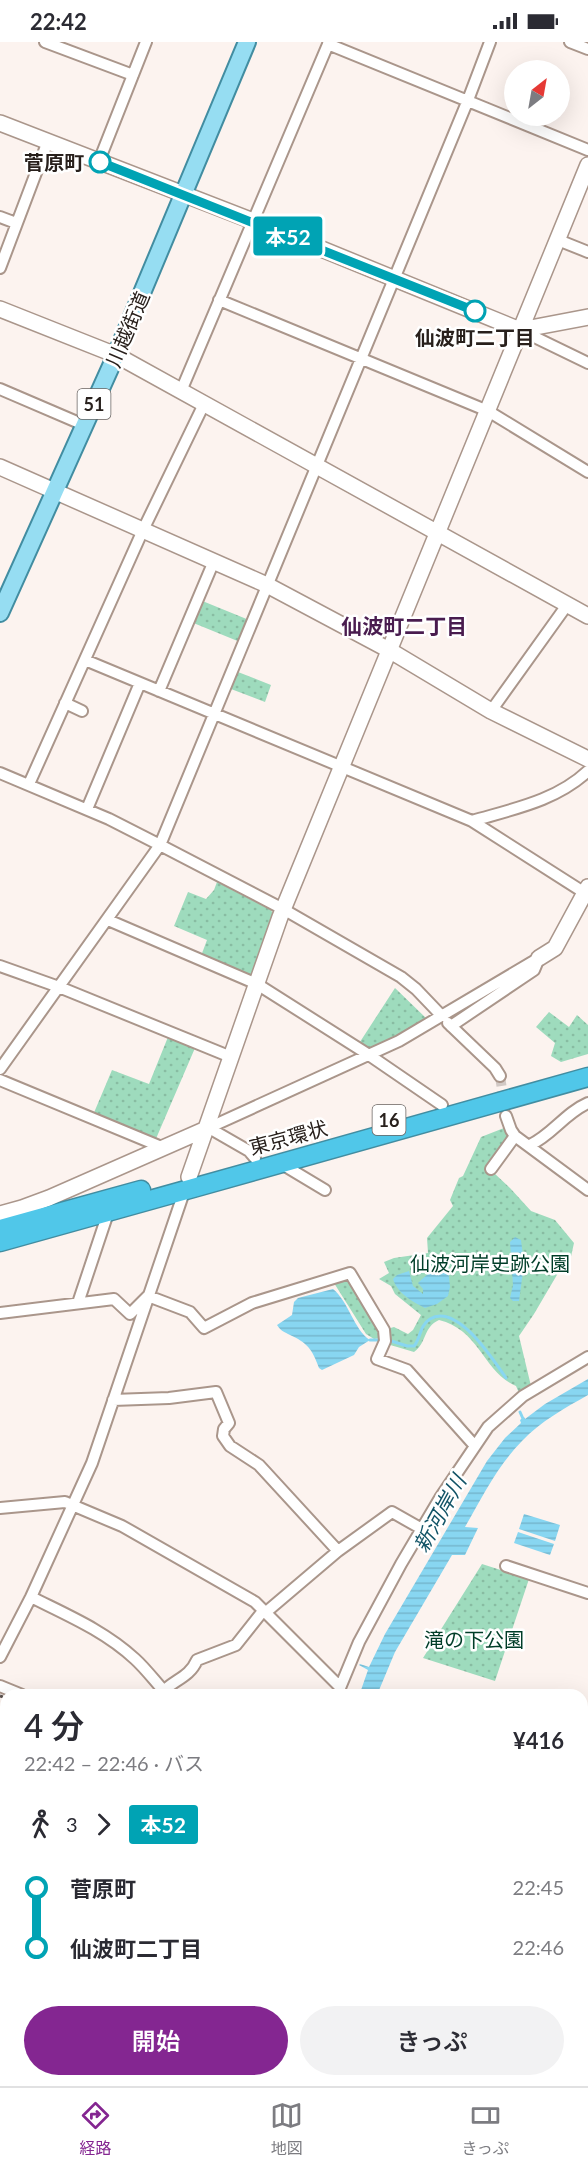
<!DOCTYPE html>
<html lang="ja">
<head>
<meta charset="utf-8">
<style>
	body { margin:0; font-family:Lato,"Noto Sans JP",sans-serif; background:#f2f2f3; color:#2b2b33; height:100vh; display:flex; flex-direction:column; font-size:22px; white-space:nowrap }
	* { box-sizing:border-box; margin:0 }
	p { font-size:20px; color:#7c7c81 }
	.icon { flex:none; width:33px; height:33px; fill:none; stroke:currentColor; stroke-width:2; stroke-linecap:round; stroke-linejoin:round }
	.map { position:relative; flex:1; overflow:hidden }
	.drawer { position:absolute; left:0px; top:1647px; width:588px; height:398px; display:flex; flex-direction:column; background:#fff; border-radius:18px 18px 0 0; box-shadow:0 6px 24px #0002 }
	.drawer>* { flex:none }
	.badge { padding:0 12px; border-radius:4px; font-size:21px; line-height:39px }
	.needle { width:39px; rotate:31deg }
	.buttons { position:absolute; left:504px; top:18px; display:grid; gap:12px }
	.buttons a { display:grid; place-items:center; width:66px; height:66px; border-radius:50%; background:#fff; box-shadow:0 6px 24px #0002; font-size:30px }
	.map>.badge { position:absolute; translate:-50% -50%; box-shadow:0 0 0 3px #fff }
	.legs { display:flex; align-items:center; gap:9px; height:66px; padding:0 24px; font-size:20px }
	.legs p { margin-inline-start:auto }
	.summary { display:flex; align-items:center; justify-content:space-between; height:102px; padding:0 24px }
	h1 { font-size:33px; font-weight:600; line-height:45px }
	.button { display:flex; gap:12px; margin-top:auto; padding:12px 24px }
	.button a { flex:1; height:69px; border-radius:36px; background:#842691; color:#fff; font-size:24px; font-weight:600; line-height:69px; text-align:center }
	.button a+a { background:#f2f2f3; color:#2b2b33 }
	ul { padding:0 24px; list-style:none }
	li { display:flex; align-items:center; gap:21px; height:60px; font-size:22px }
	li i { display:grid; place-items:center; width:9px; height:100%; margin:0 8px; background:currentColor }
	li i::after { content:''; width:15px; height:15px; margin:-8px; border:4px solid; border-radius:50%; background:#fff }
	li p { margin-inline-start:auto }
	li:first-child i { background:linear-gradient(#0000 50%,currentColor 0) }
	li:last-child i { background:linear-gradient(currentColor 50%,#0000 0) }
	.status { display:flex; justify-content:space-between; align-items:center; height:42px; padding:0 30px; background:#fff; direction:ltr }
	.status svg { height:16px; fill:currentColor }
	.tabs { display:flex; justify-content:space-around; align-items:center; height:84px; border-top:2px solid #e1e1e2; background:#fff; font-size:16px; color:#7c7c81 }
	.tabs a { display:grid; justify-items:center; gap:3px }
	.tabs .current { color:#842691 }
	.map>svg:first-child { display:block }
	.grass { fill:url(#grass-dots) }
	.water { fill:url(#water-rules) }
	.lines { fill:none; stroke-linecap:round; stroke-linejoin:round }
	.stream { stroke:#88d6f1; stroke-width:3 }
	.street-tunnel { stroke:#d2c9c5; stroke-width:10; stroke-dasharray:10 5; stroke-linecap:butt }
	.street-casing { stroke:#aa968b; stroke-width:14 }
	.secondary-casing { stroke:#aa968b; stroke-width:18 }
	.primary-casing { stroke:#428da1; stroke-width:20 }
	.highway-casing { stroke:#428da1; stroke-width:21 }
	.street { stroke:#fff; stroke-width:10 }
	.secondary { stroke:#fff; stroke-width:15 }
	.primary { stroke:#96ddf2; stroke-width:16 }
	.highway { stroke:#50c7e9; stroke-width:18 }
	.rail { stroke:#59504c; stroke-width:3; stroke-dasharray:3 6; stroke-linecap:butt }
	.line-1-casing { stroke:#fff; stroke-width:14 }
	.line-1 { stroke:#00a3b4; stroke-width:9 }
	.stop-1-dot { fill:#fff; stroke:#00a3b4; stroke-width:3 }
	.labels { text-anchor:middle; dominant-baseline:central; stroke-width:5; stroke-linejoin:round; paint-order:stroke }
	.shield { fill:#fff; stroke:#686360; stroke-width:1.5 }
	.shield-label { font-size:18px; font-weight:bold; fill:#28201c }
	.stop-label { font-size:20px; font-weight:bold; fill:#28201c; stroke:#fff; text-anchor:end }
	.street-label { font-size:20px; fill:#28201c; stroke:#fff }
	.park-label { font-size:20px; fill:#003d28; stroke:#fff }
	.neighbourhood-label { font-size:21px; font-weight:bold; fill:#491c4f; stroke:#fff }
	.water-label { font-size:21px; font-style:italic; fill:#115366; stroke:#fff }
</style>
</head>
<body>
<div class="status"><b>22:42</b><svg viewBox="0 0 49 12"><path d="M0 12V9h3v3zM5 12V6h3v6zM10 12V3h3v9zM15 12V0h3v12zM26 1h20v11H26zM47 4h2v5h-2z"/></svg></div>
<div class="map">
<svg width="588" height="2044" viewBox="0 0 588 2044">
	<defs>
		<pattern id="grass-dots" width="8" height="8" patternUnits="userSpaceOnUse" patternTransform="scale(1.5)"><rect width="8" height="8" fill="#9edbbd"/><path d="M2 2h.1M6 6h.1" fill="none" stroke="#88bca2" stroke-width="1.8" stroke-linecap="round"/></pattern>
		<pattern id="water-rules" width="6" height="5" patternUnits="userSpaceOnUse" patternTransform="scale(1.5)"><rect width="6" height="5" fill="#88d6f1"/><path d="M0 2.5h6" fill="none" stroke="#75b7ce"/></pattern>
	</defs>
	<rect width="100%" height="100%" fill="#fcf3ef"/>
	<path class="grass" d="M 200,558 L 249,578 L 240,600 L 191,580 Z
		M 238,630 L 271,643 L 265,660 L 231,647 Z
		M 217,840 L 271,868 L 274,874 L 253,936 L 201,914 L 207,898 L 174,884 L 188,850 L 206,857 L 214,848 Z
		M 395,946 L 427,977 L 368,1009 L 358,1003 Z
		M 549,970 L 569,985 L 577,973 L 588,983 L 588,1012 L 561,1020 L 551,1014 L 555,1001 L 536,985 Z
		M 168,995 L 195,1006 L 155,1099 L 93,1073 L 112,1028 L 149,1042 Z
		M 504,1086 L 517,1100 L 494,1131 L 510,1146 L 531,1169 L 555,1178 L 574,1201 L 570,1219 L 561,1226 L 534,1272 L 519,1294 L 531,1344 L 519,1351 L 516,1344 C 484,1331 480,1288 439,1278 C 423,1285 427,1301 414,1310 L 387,1302 L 387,1287 L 394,1285 L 408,1292 L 413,1288 L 421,1273 L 395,1252 L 391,1244 L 379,1237 L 389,1231 L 384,1220 L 394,1216 L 428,1211 L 427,1196 L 453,1164 L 450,1158 L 459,1136 L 463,1134 L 481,1095 Z
		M 347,1237 L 380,1287 L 381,1296 L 374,1297 L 366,1292 L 334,1241 Z
		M 482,1522 L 529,1537 L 495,1639 L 423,1616 Z"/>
	<path class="water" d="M 515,1195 L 521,1198 L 524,1222 L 519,1259 L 513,1259 L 510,1256 L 513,1243 L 510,1200 Z
		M 448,1225 L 450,1245 L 448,1254 L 437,1262 L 425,1266 C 413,1260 397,1251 393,1237 L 397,1233 L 409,1229 L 413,1244 L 423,1252 L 423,1247 L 418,1241 C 432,1228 430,1230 448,1225 Z
		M 333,1247 C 349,1260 354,1288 370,1298 L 359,1305 L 354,1313 L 322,1328 L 319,1326 C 312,1307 308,1301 288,1292 C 283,1289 281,1289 277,1283 L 292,1273 L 294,1260 L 298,1256 Z
		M 588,1337 L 588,1353 C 565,1366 541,1379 522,1399 C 498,1423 482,1455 465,1485 L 478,1486 L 465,1513 L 452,1513 L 395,1610 L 377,1653 L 349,1653 L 350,1650 L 360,1651 L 368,1628 L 359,1623 L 360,1622 L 369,1625 L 385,1592 L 487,1419 L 505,1396 L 521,1381 L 520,1378 L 524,1375 L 525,1377 L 545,1362 Z
		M 524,1472 L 560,1483 L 555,1499 L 519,1487 Z
		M 518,1490 L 554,1502 L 550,1513 L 514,1501 Z
		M 318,2039 L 358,2039 L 383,2044 L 287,2044 Z"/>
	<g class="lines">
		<path class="stream" d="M 370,1298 L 388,1298 L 407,1304 L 414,1304 C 421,1296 419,1284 430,1277 C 457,1260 494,1319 506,1336
			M 520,1370 L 524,1379"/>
		<path class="street-tunnel" d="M 500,1034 L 506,1074"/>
		<defs>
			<path id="street" d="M 45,0 L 133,33
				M 570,0 L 588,7
				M 328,2 L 588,108
				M 99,119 L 146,0
				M 0,175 L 16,181
				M 558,198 L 588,210
				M 0,226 L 48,99
				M 219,258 L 488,369 L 588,430
				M 520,288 L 588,321
				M 0,347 L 84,383
				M 181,349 L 329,0
				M 85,618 L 472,779 L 588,853
				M 159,649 L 214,519
				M 65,661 L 82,669
				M 491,669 L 567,563
				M 0,731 L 109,777 L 160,803 L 283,867 L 401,935 L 416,947 L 438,970
				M 29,742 L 143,488 L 204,362
				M 87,767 L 140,641
				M 472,779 C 513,767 556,759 588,729
				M 108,878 L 257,942 L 369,1013 L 442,1063
				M 0,924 L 59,945 L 231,1015
				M 448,981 L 495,1026 L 500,1034
				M 451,984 L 534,928 L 539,916
				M 0,1027 L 160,803 L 468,58 L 490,0
				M 0,1038 L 164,1106
				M 506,1074 L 511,1088 L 515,1094 L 588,1148
				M 209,1086 L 249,1109 L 255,1116
				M 206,1087 L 399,999 L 539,916
				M 530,1103 C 552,1093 565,1071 588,1061
				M 280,1121 L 325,1148
				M 491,1127 L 515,1094
				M 78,1261 L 108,1171
				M 0,1271 L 114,1257 L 130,1272 L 148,1254 L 190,1270 L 204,1286 L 252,1261 L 350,1231 L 384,1288 L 385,1299 L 377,1317 L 407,1328 L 475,1404
				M 113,1358 L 169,1356 L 216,1350 L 229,1381 L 224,1387 L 223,1394 L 230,1404 L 259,1423 L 338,1509
				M 0,1466 L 65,1460 L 122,1484 L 255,1560 L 339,1644
				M 506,1524 L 588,1551
				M 31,1555 C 67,1573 105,1589 135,1617 C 145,1626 154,1638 163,1648
				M 265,1571 L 338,1509 L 392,1470 L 422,1487
				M 0,1615 L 31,1555 L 92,1421 L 185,1147
				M 0,1644 L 22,1653
				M 160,1653 C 171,1638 189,1637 197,1618 L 236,1603 L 263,1569
				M 337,1653 L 359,1600 L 401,1522 L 440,1456 L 488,1385 L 523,1354 L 588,1315
				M 0,1677 L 6,1677
				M 0,1918 L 6,1919
				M 0,2020 L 6,2021
				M 0,2037 L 2,2044
				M 25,2038 L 26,2044
				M 79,2038 L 91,2044"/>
			<path id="secondary" d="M 0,81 L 253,179 L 520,288 L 588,275
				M 0,267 L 116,313 L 588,574
				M 0,425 L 267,543 L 389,608 L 491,669 L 588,717
				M 539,916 L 555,906 L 588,845
				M 189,1135 L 280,875 L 588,123
				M 0,1172 L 22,1166 L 49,1156 L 206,1087"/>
			<path id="primary" d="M 0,571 L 116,313 L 247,0"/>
			<path id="highway" d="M 0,1187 L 141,1148
				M 0,1200 C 196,1145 392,1091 588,1035"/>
		</defs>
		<use href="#street" class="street-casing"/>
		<use href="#secondary" class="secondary-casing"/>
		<use href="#primary" class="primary-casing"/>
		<use href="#highway" class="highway-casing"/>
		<use href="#street" class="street"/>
		<use href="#secondary" class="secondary"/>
		<use href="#primary" class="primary"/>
		<use href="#highway" class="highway"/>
		<path class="rail" d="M 0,1654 L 6,1656
			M 582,1919 L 588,1922"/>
	</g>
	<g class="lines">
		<defs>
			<path id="line-1" d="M 100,120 L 475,269"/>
		</defs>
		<use href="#line-1" class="line-1-casing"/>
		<use href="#line-1" class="line-1"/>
	</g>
	<g class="stop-1-dot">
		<circle cx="100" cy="120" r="10"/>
		<circle cx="475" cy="269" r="10"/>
	</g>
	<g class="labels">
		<g class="shield">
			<rect x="77.5" y="347" width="33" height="30" rx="4.5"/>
			<rect x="372.5" y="1063" width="33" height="30" rx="4.5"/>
		</g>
		<g class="shield-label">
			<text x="94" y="362">51</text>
			<text x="389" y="1078">16</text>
		</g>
		<g class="stop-label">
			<text x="84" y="120">菅原町</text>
			<text x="475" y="295" text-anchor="middle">仙波町二丁目</text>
		</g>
		<g class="street-label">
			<text transform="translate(127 287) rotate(-67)">川越街道</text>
			<text transform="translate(288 1095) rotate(-15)">東京環状</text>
		</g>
		<g class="park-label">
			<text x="490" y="1221">仙波河岸史跡公園</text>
			<text x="474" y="1597">滝の下公園</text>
		</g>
		<g class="neighbourhood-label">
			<text x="404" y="583">仙波町二丁目</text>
		</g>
		<g class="water-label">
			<text transform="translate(439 1471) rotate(-61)">新河岸川</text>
		</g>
	</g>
</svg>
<div class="buttons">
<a><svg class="needle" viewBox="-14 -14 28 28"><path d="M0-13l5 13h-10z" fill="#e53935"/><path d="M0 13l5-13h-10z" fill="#7c7c81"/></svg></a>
</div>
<b class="badge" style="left:288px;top:194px;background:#00a3b4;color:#fff">本52</b>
<section class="drawer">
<div class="summary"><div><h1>4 分</h1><p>22:42 – 22:46 · バス</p></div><b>¥416</b></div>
<div class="legs"><svg class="icon" aria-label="walk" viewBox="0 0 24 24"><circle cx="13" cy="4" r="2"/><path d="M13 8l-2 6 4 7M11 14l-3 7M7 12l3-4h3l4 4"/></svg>3<svg class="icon" aria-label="forward" viewBox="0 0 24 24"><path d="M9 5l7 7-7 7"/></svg><b class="badge" style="background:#00a3b4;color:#fff">本52</b></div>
<ul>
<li><i style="color:#00a3b4"></i><b>菅原町</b><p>22:45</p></li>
<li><i style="color:#00a3b4"></i><b>仙波町二丁目</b><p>22:46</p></li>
</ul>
<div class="button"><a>開始</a><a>きっぷ</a></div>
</section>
</div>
<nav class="tabs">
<a class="current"><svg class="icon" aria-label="directions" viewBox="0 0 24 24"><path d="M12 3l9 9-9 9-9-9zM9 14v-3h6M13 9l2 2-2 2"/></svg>経路</a>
<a><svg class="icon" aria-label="map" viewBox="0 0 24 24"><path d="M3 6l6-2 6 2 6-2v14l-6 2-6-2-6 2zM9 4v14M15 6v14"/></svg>地図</a>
<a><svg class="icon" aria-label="tickets" viewBox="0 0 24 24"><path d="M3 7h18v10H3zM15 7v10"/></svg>きっぷ</a>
</nav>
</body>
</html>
